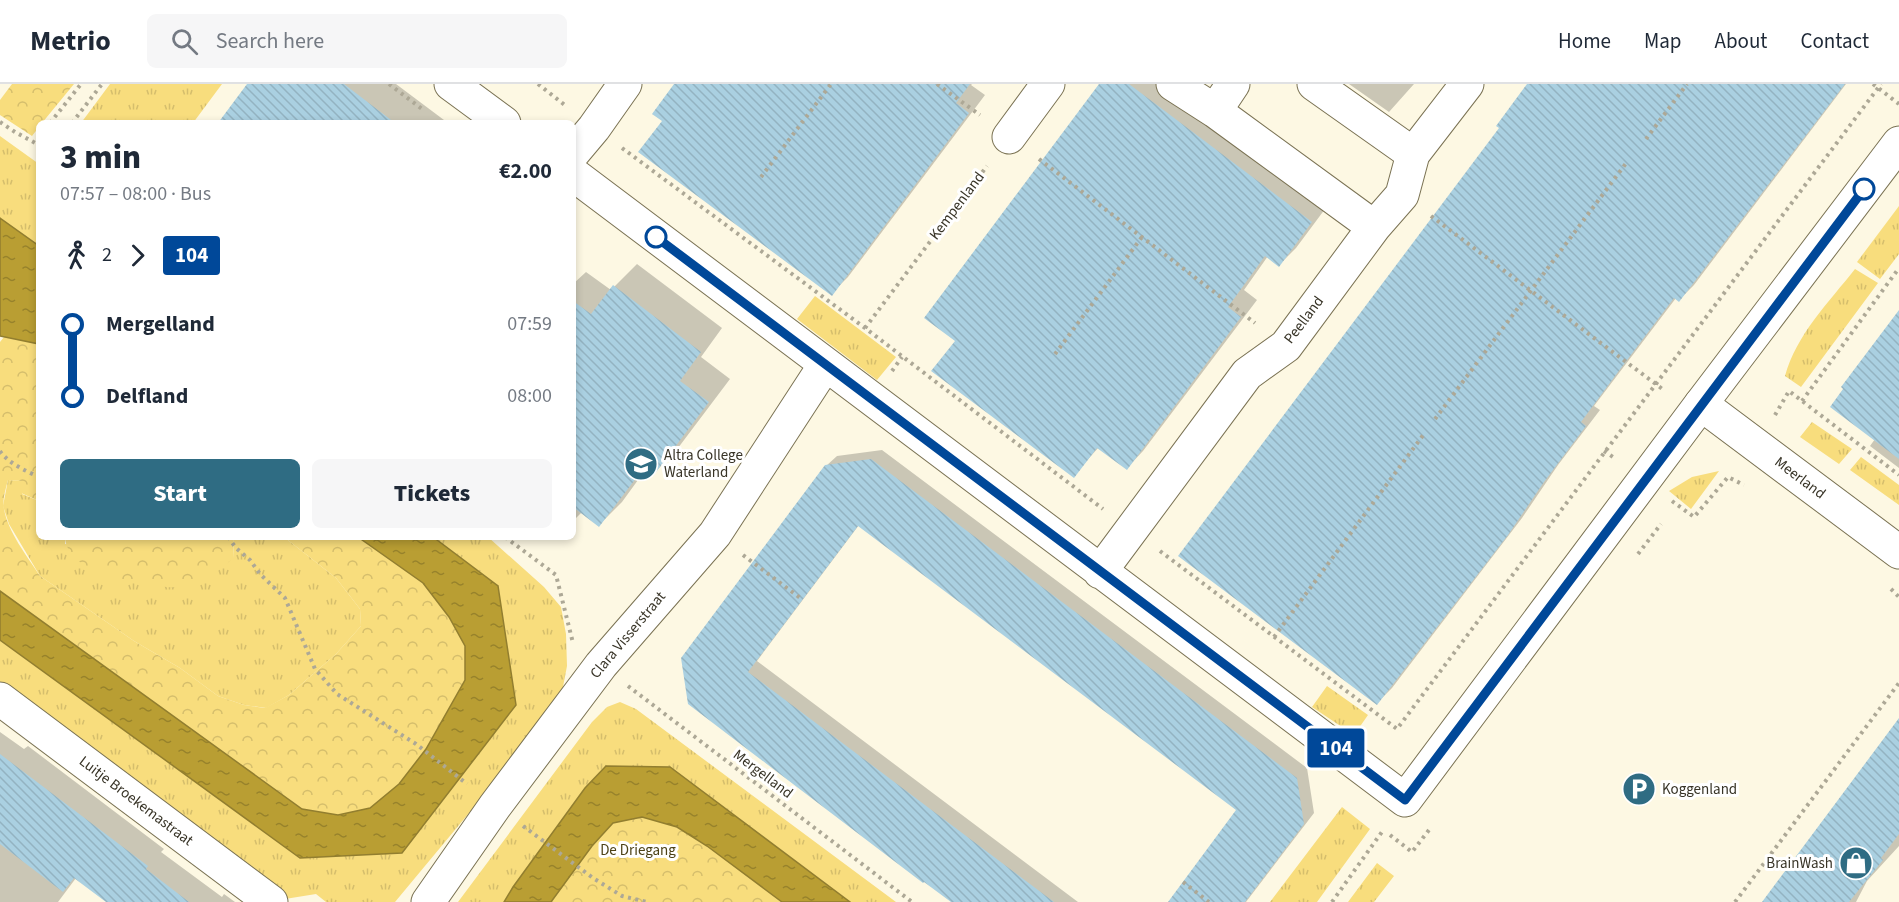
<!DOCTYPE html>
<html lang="en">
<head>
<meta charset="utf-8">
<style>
	body { margin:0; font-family:"Source Sans 3",sans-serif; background:#f6f6f7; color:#1f2937; height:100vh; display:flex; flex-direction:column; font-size:22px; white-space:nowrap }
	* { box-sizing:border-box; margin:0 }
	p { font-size:20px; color:#747a83 }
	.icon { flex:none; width:33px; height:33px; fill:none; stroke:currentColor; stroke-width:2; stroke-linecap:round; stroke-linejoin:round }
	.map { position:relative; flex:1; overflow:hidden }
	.sheet { position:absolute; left:36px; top:36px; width:540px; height:420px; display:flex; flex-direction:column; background:#fff; border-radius:9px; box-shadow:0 3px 9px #0003 }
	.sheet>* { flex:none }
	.badge { padding:0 12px; border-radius:4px; font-size:21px; line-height:39px }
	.map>.badge { position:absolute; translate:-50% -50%; box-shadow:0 0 0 3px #fff }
	.legs { display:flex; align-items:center; gap:9px; height:66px; padding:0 24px; font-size:20px }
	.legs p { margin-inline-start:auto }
	.head { display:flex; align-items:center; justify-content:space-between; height:102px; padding:0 24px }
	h1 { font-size:33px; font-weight:800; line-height:45px }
	.button { display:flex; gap:12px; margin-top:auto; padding:12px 24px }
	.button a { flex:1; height:69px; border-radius:9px; background:#2f6c83; color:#fff; font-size:24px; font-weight:800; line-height:69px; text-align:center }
	.button a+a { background:#f6f6f7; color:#1f2937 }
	ul { padding:0 24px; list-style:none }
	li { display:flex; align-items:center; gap:21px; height:72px; font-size:22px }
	li i { display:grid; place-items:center; width:9px; height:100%; margin:0 8px; background:currentColor }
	li i::after { content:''; width:15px; height:15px; margin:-8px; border:4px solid; border-radius:50%; background:#fff }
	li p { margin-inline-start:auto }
	li:first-child i { background:linear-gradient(#0000 50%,currentColor 0) }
	li:last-child i { background:linear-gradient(currentColor 50%,#0000 0) }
	header { display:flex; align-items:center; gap:36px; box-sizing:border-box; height:84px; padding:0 30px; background:#fff; border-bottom:2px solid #e0e1e3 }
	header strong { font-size:28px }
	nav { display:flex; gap:33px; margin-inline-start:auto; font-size:21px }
	.search { width:420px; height:54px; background:#f6f6f7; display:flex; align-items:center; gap:15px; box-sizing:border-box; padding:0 21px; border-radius:9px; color:#747a83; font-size:22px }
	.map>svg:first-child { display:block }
	.grass { fill:url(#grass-tufts) }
	.forest { fill:url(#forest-crowns) }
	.water { fill:url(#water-ripples); stroke:#927e2f; stroke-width:1.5 }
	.shadow { fill:#0003 }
	.building { fill:url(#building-back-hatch) }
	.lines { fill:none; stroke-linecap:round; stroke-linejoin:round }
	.minor-casing { stroke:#7a7253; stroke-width:35 }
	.tertiary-casing { stroke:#7a7253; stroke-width:35 }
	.path { stroke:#ada896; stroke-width:4; stroke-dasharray:3 4.5; stroke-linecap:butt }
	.minor { stroke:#fff; stroke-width:33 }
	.tertiary { stroke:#fff; stroke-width:33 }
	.line-1-casing { stroke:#fff; stroke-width:14 }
	.line-1 { stroke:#004899; stroke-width:9 }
	.stop-1-dot { fill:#fff; stroke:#004899; stroke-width:3 }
	.labels { text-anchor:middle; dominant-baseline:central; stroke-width:6; stroke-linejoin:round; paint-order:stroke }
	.street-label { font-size:15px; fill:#383427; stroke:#fff }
	.poi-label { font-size:15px; fill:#383427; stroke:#fff; text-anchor:start }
	.park-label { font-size:15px; fill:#4c4116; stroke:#fff }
</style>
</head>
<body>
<header>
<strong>Metrio</strong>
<div class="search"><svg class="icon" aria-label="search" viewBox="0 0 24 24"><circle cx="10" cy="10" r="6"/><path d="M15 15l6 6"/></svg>Search here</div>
<nav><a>Home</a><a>Map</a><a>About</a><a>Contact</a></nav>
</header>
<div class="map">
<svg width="1899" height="818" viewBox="0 0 1899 818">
	<defs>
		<pattern id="grass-tufts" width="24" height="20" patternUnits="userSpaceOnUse" patternTransform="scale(1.5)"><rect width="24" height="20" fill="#f8dd7d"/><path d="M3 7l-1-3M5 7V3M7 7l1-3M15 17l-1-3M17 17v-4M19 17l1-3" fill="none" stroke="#d5be6c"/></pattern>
		<pattern id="forest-crowns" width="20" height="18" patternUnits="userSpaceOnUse" patternTransform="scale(1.5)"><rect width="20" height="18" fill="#f8dd7d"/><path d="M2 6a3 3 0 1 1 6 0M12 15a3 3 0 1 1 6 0" fill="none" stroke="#d5be6c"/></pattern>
		<pattern id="water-ripples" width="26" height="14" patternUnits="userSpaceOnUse" patternTransform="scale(1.5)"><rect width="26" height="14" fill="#b99e33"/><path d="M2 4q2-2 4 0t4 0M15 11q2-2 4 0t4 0" fill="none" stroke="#97822b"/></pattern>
		<pattern id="building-back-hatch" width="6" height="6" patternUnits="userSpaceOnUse" patternTransform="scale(1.5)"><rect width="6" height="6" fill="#aad0e1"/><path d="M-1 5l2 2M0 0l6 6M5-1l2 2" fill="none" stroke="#93b3c1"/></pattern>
	</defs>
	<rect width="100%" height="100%" fill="#fdf8e3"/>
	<path class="grass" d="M 110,0 L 222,0 L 193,39 L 81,39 Z
		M 0,52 L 39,80 L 39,162 L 0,134 Z
		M 1899,122 L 1899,170 L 1880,195 L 1857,178 Z
		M 1855,185 L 1878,199 L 1801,303 L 1785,292 C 1796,251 1829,218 1855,185 Z
		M 815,212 L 896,273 L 877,296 L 797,235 Z
		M 1812,338 L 1852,365 L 1839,380 L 1800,353 Z
		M 1861,373 L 1899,401 L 1899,421 L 1850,386 Z
		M 1719,387 L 1691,425 L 1669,407 L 1692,393 Z
		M 8,396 L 22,397 L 22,410 L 39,417 L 39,453 L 65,453 L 65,460 L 233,474 L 234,453 L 284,453 L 336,494 L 360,525 L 361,542 L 336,570 L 289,611 L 266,624 L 244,621 L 218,612 L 180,584 L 134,557 L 40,492 L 9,440 L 3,422 Z
		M 433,453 L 488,453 L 544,503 L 561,523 L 566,550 L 567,582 L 562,608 L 484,711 L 395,818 L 326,818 L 316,810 L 285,815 L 0,599 L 0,556 L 300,774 L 402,769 L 516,621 L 498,502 Z
		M 1327,602 L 1368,631 L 1354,651 L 1312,623 Z
		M 620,618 L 636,625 L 896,818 L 850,818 L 670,683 L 606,682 L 585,704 L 513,803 L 504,818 L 458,818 L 592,638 L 607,623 Z
		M 1342,723 L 1370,745 L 1317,818 L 1270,818 Z
		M 1377,779 L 1394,792 L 1374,818 L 1348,818 Z"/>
	<path class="forest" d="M 12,0 L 74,0 L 42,39 L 39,39 L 39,43 L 32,52 L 0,31 L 0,16 Z
		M 4,253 L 39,260 L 39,417 L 21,409 L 22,397 L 8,396 C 6,404 2,416 4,425 C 8,448 27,472 40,492 L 134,557 L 180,584 L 218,612 L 244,621 L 265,624 L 289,611 L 336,570 L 361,542 L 360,525 L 336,494 L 284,453 L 358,453 L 423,499 L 449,533 L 465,562 L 465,596 L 426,665 L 399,700 L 370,724 L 338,731 L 302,725 L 0,507 L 0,258 Z
		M 65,453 L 234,453 L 233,474 C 220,486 204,499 186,503 C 180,505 173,503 167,503 C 138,502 67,490 65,453 Z
		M 621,708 L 807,818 L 539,818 Z"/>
	<path class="water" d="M 0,134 L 39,162 L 39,260 L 0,252 Z
		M 358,453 L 433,453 L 498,502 L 516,621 L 402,769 L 300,774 L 0,556 L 0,507 L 302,725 L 338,731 L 370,724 L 399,700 L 426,665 L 465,596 L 465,562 L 449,533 L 423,499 Z
		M 606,682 L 670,683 L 850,818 L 782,818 L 707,762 L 677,743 L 642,733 L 613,739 L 592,762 L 551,818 L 504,818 L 513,803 L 585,704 Z"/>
	<path class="shadow" d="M 249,0 L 396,0 L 448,39 L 220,39 Z
		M 677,0 L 972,0 L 971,1 L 985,11 L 848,193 L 831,210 L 664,37 Z
		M 1101,0 L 1168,0 L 1328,121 L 1296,164 L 1279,181 L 1268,172 L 1244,206 L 1257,216 L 1143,367 L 1127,384 L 1099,363 L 1073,392 L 957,256 Z
		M 1349,0 L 1414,0 L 1389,28 Z
		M 1529,0 L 1846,0 L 1694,201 L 1679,216 L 1676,214 L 1594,322 L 1600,326 L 1558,381 L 1522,434 L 1392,604 L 1377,619 L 1501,43 Z
		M 637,180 L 722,244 L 701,273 L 730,295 L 675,368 L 653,390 L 646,385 L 622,418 L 599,441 L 582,428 L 573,437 L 573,200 L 586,188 L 611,206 Z
		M 1899,229 L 1899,384 L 1870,362 L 1875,355 Z
		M 882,366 L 1307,684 L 1314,729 L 1246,818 L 1169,818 L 1239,726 L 859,441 L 757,577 L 1078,818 L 954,818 L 689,619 L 826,382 L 837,372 Z
		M 1899,637 L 1899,762 L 1867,797 L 1856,818 L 1764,818 Z
		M 0,648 L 24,665 L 28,662 L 164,765 L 161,768 L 222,813 L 224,810 L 235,818 L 108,818 L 76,794 L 58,818 L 0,818 Z"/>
	<path class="building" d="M 247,0 L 344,0 L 395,39 L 218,39 Z
		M 674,0 L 970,0 L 956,19 L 969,29 L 832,212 L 638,68 L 662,37 L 652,30 Z
		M 1099,0 L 1129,0 L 1312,138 L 1279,183 L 1265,172 L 1228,223 L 1241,233 L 1127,386 L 1097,364 L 1074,394 L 931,287 L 955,257 L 924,234 Z
		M 1527,0 L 1845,0 L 1679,218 L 1674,214 L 1618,288 L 1581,338 L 1586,342 L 1544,398 L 1508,451 L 1377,621 L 1178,472 L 1499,44 L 1496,42 Z
		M 613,201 L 701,268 L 680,297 L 709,318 L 653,392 L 643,385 L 599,443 L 573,423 L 573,217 L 591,230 Z
		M 1899,226 L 1899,375 L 1830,323 L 1843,305 L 1841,303 Z
		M 871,375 L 1297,694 L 1304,740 L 1245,818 L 1168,818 L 1236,726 L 858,442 L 748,588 L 1054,818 L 951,818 L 924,798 L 923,799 L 688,620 L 681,574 L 825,381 Z
		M 1899,634 L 1899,750 L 1881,774 L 1883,776 L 1849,818 L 1762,818 Z
		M 0,670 L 148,782 L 146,785 L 189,818 L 106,818 L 74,794 L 63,808 L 0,760 Z"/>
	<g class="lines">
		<defs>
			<path id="minor" d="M 451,0 L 504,39
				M 1173,0 L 1215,27 L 1374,143
				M 1314,0 L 1413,70
				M 1215,27 L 1233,0
				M 1009,53 L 1048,0
				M 573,69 L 594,44 L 625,0
				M 573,90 L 1405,716 L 1701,320
				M 1100,488 L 1247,290 L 1286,262 L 1374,143 L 1402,111 L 1413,70 L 1467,0
				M 0,615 L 271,818
				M 428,818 L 495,722 L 601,581 L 715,450 L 825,281"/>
			<path id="tertiary" d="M 1899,59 L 1701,320 L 1899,468"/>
		</defs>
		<use href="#minor" class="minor-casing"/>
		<use href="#tertiary" class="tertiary-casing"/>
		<path class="path" d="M 389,0 L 422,25
			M 538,0 L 566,22
			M 937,0 L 980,31
			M 1873,0 L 1899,20
			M 0,38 L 15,48 L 39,61
			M 50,39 L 81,0
			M 72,39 L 102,0
			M 1646,55 L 1687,0
			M 622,64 L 865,244 L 1103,425
			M 1039,75 L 1255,239
			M 761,93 L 831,0
			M 1431,132 L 1665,307
			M 865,244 L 987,82
			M 1055,270 L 1142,153
			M 892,287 L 902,273
			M 1802,317 L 1899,184
			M 1775,331 L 1789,307 L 1899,391
			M 1435,335 L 1627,78
			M 0,367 C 8,379 26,387 39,393
			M 1604,367 L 1616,375
			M 1672,417 L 1694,433 L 1728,393 L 1744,401
			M 228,453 L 236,464 L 250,476 L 260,490 L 285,514 L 315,585 L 337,610 L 416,660 L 467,700
			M 505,453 L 556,491 L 573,559
			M 1160,467 L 1397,645 L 1881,0
			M 1638,470 L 1661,440
			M 743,471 L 803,516
			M 1891,505 L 1899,513
			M 1274,553 L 1424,350
			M 628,602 L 912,818
			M 523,742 L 593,794 L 622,812 L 647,818
			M 1390,751 L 1412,768 L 1429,746
			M 1183,798 L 1209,818
			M 1332,818 L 1384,745
			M 1735,818 L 1899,599"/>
		<use href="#minor" class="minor"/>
		<use href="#tertiary" class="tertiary"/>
	</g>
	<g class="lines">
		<defs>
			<path id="line-1" d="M 656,153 L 1405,716 L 1864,105"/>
		</defs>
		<use href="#line-1" class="line-1-casing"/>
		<use href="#line-1" class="line-1"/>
	</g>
	<defs>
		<symbol id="school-disc" viewBox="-11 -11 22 22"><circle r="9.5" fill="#2f6c83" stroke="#fff"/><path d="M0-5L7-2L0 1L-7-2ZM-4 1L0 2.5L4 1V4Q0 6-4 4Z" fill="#fff"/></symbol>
		<symbol id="parking-disc" viewBox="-11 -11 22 22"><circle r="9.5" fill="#2f6c83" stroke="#fff"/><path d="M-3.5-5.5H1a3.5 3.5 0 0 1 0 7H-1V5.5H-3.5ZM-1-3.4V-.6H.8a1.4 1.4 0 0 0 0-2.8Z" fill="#fff"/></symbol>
		<symbol id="shop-disc" viewBox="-11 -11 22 22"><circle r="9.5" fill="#2f6c83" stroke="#fff"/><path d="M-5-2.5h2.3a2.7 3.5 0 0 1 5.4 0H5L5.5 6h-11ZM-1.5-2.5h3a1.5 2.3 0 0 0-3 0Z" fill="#fff"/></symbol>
	</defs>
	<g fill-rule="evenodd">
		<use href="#school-disc" x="622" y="361" width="38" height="38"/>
		<use href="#parking-disc" x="1620" y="686" width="38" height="38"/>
		<use href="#shop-disc" x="1837" y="760" width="38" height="38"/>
	</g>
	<g class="stop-1-dot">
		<circle cx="1864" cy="105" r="10"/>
		<circle cx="656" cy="153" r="10"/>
	</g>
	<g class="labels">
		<g class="street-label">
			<text transform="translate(957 122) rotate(-53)">Kempenland</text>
			<text transform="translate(1304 236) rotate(-53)">Peelland</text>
			<text transform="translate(1800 394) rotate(37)">Meerland</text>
			<text transform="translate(628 551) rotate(-50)">Clara Visserstraat</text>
			<text transform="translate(763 690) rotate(37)">Mergelland</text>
			<text transform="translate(136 717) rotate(37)">Luitje Broekemastraat</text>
		</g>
		<g class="poi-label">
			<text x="664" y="371">Altra College<tspan x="664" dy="17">Waterland</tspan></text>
			<text x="1662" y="705">Koggenland</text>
			<text x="1833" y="779" text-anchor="end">BrainWash</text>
		</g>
		<g class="park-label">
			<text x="638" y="766">De Driegang</text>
		</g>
	</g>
</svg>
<b class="badge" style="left:1336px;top:664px;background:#004899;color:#fff">104</b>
<section class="sheet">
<div class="head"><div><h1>3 min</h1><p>07:57 – 08:00 · Bus</p></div><b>€2.00</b></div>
<div class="legs"><svg class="icon" aria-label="walk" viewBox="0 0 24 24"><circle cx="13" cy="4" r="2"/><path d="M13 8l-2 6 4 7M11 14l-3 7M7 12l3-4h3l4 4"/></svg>2<svg class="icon" aria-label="forward" viewBox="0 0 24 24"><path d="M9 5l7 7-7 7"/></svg><b class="badge" style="background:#004899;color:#fff">104</b></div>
<ul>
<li><i style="color:#004899"></i><b>Mergelland</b><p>07:59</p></li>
<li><i style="color:#004899"></i><b>Delfland</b><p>08:00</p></li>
</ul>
<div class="button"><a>Start</a><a>Tickets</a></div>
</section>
</div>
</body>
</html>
